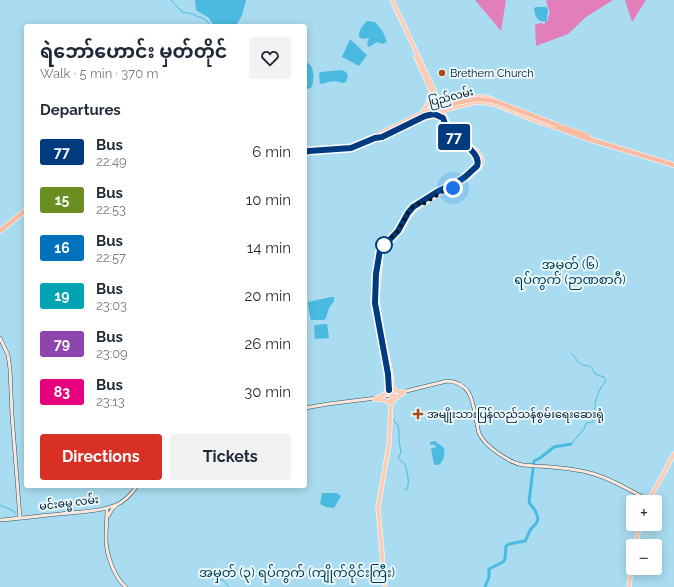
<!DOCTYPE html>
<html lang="en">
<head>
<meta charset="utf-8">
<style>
	body { margin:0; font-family:Raleway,"Noto Sans Myanmar",sans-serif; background:#f2f2f3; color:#1f2937; height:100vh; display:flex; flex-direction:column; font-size:15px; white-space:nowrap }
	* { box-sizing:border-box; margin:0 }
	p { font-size:13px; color:#747a83 }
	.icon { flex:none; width:22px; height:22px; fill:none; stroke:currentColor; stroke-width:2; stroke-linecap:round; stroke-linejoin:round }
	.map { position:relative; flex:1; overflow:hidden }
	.drawer { position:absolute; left:24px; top:24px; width:283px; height:464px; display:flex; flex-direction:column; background:#fff; border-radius:4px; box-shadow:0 2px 10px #0003 }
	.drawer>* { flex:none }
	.badge { padding:0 8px; border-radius:3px; font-size:14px; line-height:26px }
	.buttons { position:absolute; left:626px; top:495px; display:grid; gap:8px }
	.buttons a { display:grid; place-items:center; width:36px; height:36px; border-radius:4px; background:#fff; box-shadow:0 2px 10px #0003; font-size:20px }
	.you { position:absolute; width:20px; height:20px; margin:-10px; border:3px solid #fff; border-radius:50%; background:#1a73e8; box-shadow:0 0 0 6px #1a73e833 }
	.map>.badge { position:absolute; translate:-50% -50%; box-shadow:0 0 0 2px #fff }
	h2 { padding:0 16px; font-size:15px; line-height:36px }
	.round { display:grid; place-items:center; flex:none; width:42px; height:42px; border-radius:4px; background:#f2f2f3 }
	.overview { display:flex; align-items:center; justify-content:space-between; height:68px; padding:0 16px }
	h1 { font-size:19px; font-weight:700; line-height:30px }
	.primary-button { display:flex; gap:8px; margin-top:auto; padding:8px 16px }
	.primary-button a { flex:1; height:46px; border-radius:4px; background:#d93025; color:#fff; font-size:16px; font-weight:700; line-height:46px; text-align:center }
	.primary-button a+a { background:#f2f2f3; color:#1f2937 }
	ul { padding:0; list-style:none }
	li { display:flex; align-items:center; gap:12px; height:48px; padding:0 16px }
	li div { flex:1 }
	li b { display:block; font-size:15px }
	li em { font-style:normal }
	li .badge { min-width:44px; font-weight:700; text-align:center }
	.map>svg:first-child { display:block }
	.green { fill:#e27eb9 }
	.water { fill:#4abae0 }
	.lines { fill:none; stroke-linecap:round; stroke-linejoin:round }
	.stream { stroke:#4abae0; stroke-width:1 }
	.river { stroke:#4abae0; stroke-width:3 }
	.secondary-casing { stroke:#245566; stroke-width:4 }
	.primary-casing { stroke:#fff; stroke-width:5 }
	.trunk-casing { stroke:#fff; stroke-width:5.5 }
	.secondary { stroke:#fde6dc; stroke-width:3 }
	.primary { stroke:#facdb9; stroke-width:4 }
	.trunk { stroke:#f8bca2; stroke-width:4.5 }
	.trunk-bridge-casing { stroke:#fff; stroke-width:5.5; stroke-linecap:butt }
	.trunk-bridge { stroke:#f8bca2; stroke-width:4.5 }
	.line-casing { stroke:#fff; stroke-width:9 }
	.line { stroke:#003b80; stroke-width:6 }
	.walk { stroke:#051920; stroke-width:4; stroke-dasharray:0 7.2 }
	.poi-dot { fill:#ad4a12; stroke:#e8f7fd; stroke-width:1.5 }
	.stop-dot { fill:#fff; stroke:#003b80; stroke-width:2 }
	.labels { text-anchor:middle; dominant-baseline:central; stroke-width:4; stroke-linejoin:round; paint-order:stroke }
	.poi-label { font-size:11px; fill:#051920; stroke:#e8f7fd; text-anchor:start }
	.street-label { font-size:11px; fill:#051920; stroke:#e8f7fd }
	.quarter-label { font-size:13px; fill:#013949; stroke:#e8f7fd }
</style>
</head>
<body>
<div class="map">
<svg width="674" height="587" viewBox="0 0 674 587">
	<rect width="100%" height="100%" fill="#a9dcf0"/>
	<path class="green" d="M 475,0 L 506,0 L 501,31 Z
		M 547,0 L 613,0 L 586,17 L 568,34 L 536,46 L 535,25 L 540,23 L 544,24 L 548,20 L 548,16 L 550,13 L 546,1 Z
		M 625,0 L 646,0 L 632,22 Z"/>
	<path class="water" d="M 195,0 L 246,0 L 242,15 L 236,26 L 214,26 L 209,18 L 196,10 Z
		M 536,7 L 546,7 L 548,9 L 548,12 L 547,15 L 547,21 C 538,24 534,15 534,8 Z
		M 367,21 L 375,22 L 383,32 L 387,42 L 382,44 L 377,42 L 369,47 L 368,46 L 367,42 L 369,40 L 368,38 L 363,39 L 359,37 C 358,31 363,25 367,21 Z
		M 350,39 L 367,55 L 359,66 L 342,57 Z
		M 305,62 C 315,64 314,78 312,87 L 308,89 L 305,89 Z
		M 342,70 L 346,72 L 348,76 L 346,82 L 342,83 C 335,80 330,81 322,84 L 320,83 L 319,74 L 320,72 Z
		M 331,297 L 334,297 L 334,301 L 329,308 L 326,318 L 324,320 L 311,320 L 308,305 L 308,302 Z
		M 325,324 L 327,324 L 329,338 L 315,339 L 314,326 L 315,325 Z
		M 435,441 C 438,444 441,445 443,447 C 446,451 444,460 441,463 C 439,465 438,465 435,465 L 434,464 L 431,449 L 436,447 L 436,445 L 434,446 L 433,444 L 430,445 L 430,442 Z
		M 322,493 L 337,493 L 341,496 L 334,508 L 326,507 L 320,504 Z"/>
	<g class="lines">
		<path class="stream" d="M 171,0 L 182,12 L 193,14 L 198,17 L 201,17 L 209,23 L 210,26
			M 92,25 L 92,26
			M 393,419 L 398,426 L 399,431 L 399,440 L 401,453 L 398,458 C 400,460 403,462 405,465 C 407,471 410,483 407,489 L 405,490
			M 571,444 L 584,429 L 586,423 L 593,422 C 596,415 594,407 596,400 C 597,396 599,391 601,388 C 602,385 605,383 606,380 L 604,377 L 595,374 C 590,362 586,368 579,363 C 577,361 575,357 572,354
			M 0,505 L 14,511 L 16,514
			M 217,578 L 223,580 L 229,587"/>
		<path class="river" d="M 485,587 L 489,577 L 489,569 L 503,562 L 505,559 L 506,546 L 509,544 L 525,541 C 528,537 528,533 531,529 C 534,525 540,522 537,515 C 536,510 531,506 529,502 L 534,461 L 540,458 L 554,447 L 571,444"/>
		<defs>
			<path id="secondary" d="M 0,338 L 8,355 L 10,369 L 12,415 L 20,518
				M 382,397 L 447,381 C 473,382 473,405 477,424 C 478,427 478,431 479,433 C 484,446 510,463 523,465 C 545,467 569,467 590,473 C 611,478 630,491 649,500
				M 305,408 L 328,404 L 376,398
				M 107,508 C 107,518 106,529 106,539 C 106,553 114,578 126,587
				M 108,516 L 113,508 L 117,505
				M 0,520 C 24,518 47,515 71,513 C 87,511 105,511 120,503 C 127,499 132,493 137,486"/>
			<path id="primary" d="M 416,57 L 444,120
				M 473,97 L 485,97 L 492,99
				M 423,111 L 428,103 L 431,92
				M 380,138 L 425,117 L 452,108 L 476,102 L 488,103 L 497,105 L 533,120 L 557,128
				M 458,182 C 467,176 483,167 477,156 L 464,144
				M 388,375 L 389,392
				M 392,386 C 395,391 398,392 403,392
				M 374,399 L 382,396 L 389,390
				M 376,399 L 384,400 L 388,402
				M 391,404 L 395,399 L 404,392
				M 648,502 L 674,454
				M 635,546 L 640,524
				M 385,587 L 378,507 L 389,445 L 392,381 L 390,368 L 382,333 L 377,301 L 381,253 L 384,247 L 401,231 L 409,216 L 415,209 L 444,191 L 453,188 L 464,181 L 480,167 L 482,161 L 481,157 L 478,152 L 450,129 L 434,90 L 392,0
				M 629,587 L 633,554"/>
			<path id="trunk" d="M 559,126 L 588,136
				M 556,127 L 582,137 L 674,165
				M 305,152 L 309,151 L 353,148 L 381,136
				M 0,231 L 26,210"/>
		</defs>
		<use href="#secondary" class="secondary-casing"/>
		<use href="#primary" class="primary-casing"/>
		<use href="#trunk" class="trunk-casing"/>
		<use href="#secondary" class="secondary"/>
		<use href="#primary" class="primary"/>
		<use href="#trunk" class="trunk"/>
		<defs>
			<path id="trunk-bridge" d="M 380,134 L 423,113 L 452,104 L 475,99 L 490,100 L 497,102 L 557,125"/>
		</defs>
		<use href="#trunk-bridge" class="trunk-bridge-casing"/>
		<use href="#trunk-bridge" class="trunk-bridge"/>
	</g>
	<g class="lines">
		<defs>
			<path id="line" d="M 305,152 L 309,151 L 351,148 L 375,138 L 382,137 L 425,116 L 434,114 L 443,118 C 445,123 446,129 450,133 C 458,142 482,152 477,166 L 465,177 L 459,181 L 437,192 L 413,207 L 408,213 L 398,231 L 380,250 L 376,274 L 375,303 L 388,374 L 389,390"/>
		</defs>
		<use href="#line" class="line-casing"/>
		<use href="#line" class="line"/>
		<path class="walk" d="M 384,245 L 383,246 L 398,231 L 408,213 L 413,207 L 421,202 L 423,204 L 444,191 L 453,188"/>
	</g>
	<g class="poi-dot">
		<circle cx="442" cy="73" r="4"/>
		<path d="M416 408h4v4h4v4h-4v4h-4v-4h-4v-4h4z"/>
	</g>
	<circle class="stop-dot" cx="384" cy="245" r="8"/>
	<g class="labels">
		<g class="poi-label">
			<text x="450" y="73">Brethern Church</text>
			<text x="427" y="414">အမျိုးသားပြန်လည်သန်စွမ်းရေးဆေးရုံ</text>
		</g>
		<g class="street-label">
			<text transform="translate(451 97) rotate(-14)">ပြည်လမ်း</text>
			<text transform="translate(69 503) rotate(-7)">မင်းဓမ္မ လမ်း</text>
		</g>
		<g class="quarter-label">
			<text x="570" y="264">အမှတ် (၆)<tspan x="570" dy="15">ရပ်ကွက် (ဉာဏစာဂီ)</tspan></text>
			<text x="297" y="572">အမှတ် (၃) ရပ်ကွက် (ကျိုက်ဝိုင်းကြီး)</text>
		</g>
	</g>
</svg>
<div class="buttons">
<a>+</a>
<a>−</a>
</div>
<div class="you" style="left:453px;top:188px"></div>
<b class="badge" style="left:454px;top:137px;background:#003b80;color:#fff">77</b>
<section class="drawer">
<div class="overview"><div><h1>ရဲဘော်ဟောင်း မှတ်တိုင်</h1><p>Walk · 5 min · 370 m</p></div><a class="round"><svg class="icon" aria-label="heart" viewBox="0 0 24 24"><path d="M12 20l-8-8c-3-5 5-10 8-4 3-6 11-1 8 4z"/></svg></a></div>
<h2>Departures</h2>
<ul>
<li><span class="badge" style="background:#003b80;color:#fff">77</span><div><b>Bus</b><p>22:49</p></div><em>6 min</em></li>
<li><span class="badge" style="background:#6b8e23;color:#fff">15</span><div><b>Bus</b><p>22:53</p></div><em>10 min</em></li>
<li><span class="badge" style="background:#0072bc;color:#fff">16</span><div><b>Bus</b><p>22:57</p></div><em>14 min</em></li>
<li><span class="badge" style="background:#00a3b4;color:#fff">19</span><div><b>Bus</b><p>23:03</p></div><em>20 min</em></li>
<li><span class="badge" style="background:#8e44ad;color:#fff">79</span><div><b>Bus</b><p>23:09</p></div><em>26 min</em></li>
<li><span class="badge" style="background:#e6007e;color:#fff">83</span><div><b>Bus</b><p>23:13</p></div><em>30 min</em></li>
</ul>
<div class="primary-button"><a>Directions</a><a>Tickets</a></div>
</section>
</div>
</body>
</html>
